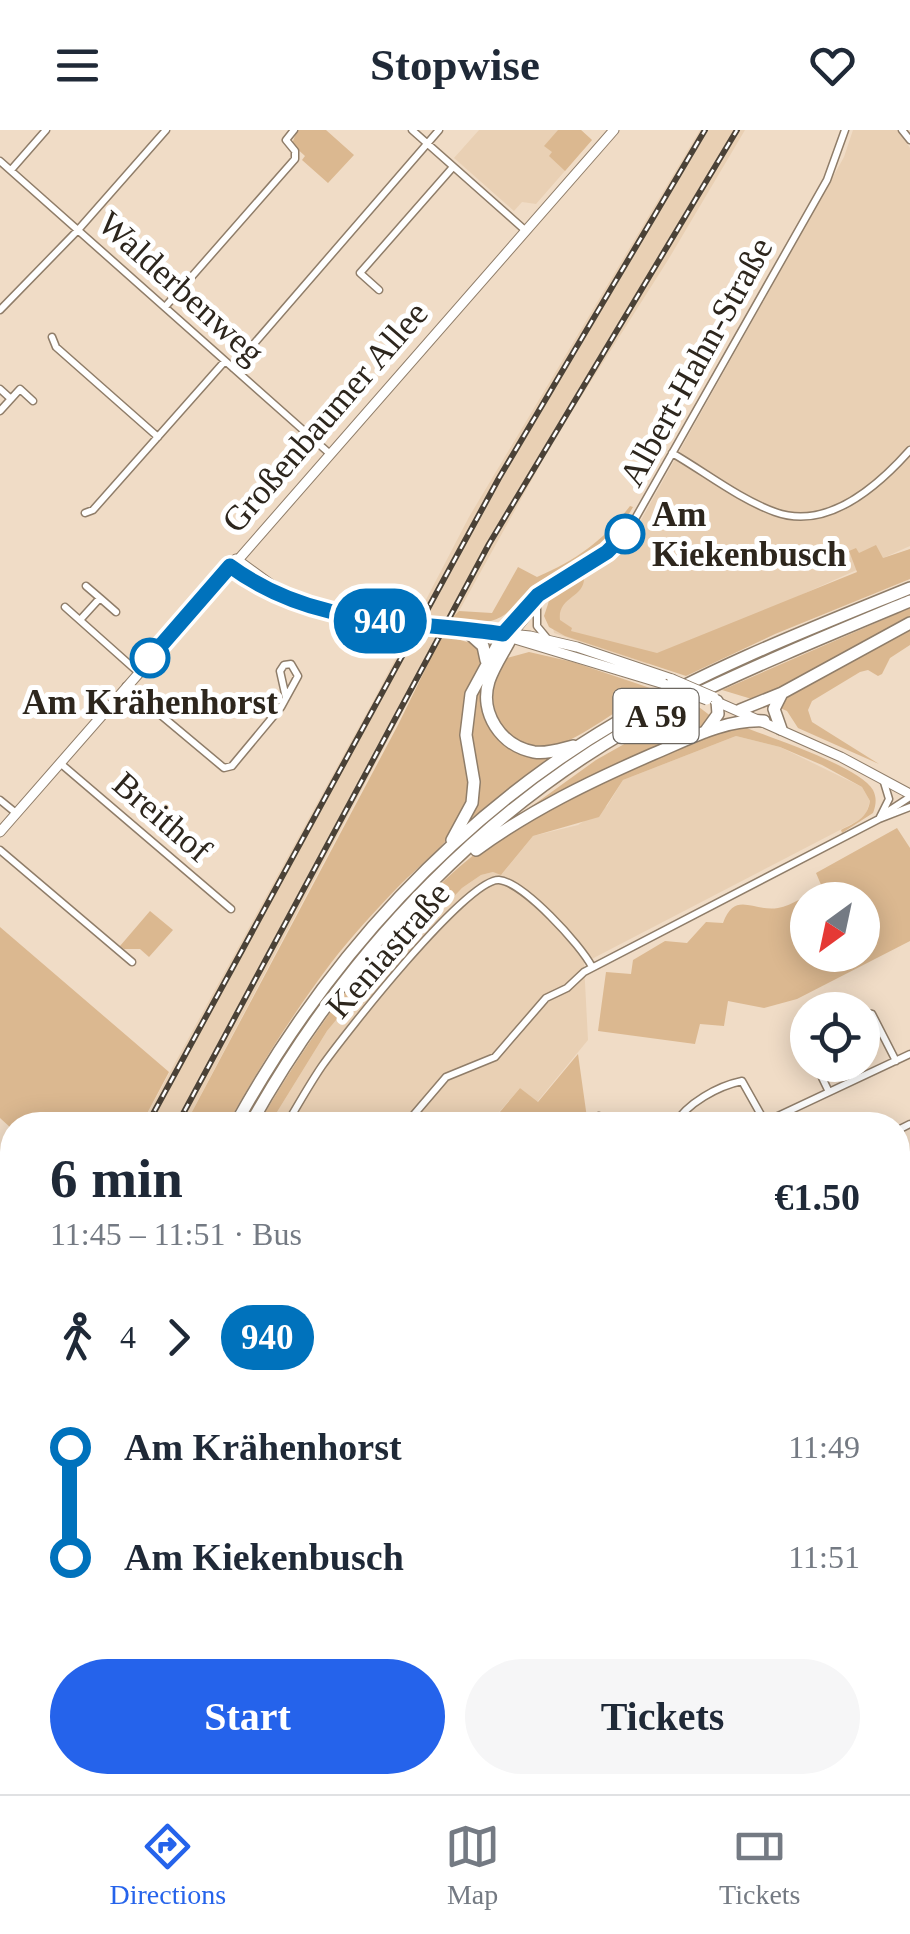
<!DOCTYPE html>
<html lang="en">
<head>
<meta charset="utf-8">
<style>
	body { margin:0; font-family:Georgia,serif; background:#f6f6f7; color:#1f2937; height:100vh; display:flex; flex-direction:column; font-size:38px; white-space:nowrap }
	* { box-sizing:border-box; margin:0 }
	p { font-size:32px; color:#747a83 }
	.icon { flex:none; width:55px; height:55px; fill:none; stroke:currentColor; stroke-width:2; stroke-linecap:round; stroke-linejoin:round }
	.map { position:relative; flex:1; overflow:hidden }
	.side { position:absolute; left:0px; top:982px; width:910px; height:682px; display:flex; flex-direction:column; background:#fff; border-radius:40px 40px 0 0; box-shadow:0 5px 25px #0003 }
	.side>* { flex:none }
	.badge { padding:0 20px; border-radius:32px; font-size:35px; line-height:65px }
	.needle { width:65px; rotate:213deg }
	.controls { position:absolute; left:790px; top:752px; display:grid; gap:20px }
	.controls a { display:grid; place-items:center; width:90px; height:90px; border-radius:50%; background:#fff; box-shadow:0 5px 25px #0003; font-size:50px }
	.map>.badge { position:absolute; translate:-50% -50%; box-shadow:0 0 0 5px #fff }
	.legs { display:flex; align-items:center; gap:15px; height:110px; padding:0 50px; font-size:32px }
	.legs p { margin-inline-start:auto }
	.head { display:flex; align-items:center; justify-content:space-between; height:170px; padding:0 50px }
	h1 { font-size:55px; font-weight:700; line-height:75px }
	.primary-button { display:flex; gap:20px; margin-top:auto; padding:20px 50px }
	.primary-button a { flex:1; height:115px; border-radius:60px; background:#2563eb; color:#fff; font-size:40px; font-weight:700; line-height:115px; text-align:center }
	.primary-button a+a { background:#f6f6f7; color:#1f2937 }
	ul { padding:0 50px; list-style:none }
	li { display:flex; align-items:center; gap:35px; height:110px; font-size:38px }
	li i { display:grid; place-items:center; width:15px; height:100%; margin:0 12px; background:currentColor }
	li i::after { content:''; width:25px; height:25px; margin:-12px; border:8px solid; border-radius:50%; background:#fff }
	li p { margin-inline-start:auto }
	li:first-child i { background:linear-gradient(#0000 50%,currentColor 0) }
	li:last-child i { background:linear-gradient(currentColor 50%,#0000 0) }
	header { display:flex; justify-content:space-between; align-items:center; height:130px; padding:0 50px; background:#fff; font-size:45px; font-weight:700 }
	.tab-bar { display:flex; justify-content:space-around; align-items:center; height:140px; border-top:2px solid #e0e1e3; background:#fff; font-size:28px; color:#747a83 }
	.tab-bar a { display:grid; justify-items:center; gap:5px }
	.tab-bar .current { color:#2563eb }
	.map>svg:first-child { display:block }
	.built { fill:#e9d0b4 }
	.green { fill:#dbb890; fill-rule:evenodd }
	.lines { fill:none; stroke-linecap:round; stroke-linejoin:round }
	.street-casing { stroke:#8f7d69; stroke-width:9 }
	.secondary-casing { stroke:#8f7d69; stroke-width:11 }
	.highway-casing { stroke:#8f7d69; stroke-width:14 }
	.street { stroke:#fff; stroke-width:6 }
	.secondary { stroke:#fff; stroke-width:9 }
	.highway { stroke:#fff; stroke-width:11 }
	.rail-casing { stroke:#4b4237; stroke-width:6 }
	.rail { stroke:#fff; stroke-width:2.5; stroke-dasharray:8; stroke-linecap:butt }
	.secondary-bridge-casing { stroke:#8f7d69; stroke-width:11; stroke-linecap:butt }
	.secondary-bridge { stroke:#fff; stroke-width:9 }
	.line-1-casing { stroke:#fff; stroke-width:22 }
	.line-1 { stroke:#0072bc; stroke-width:15 }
	.stop-1-dot { fill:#fff; stroke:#0072bc; stroke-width:5 }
	.labels { text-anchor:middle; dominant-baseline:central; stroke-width:10; stroke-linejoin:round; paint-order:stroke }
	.shield { fill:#fff; stroke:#6c6761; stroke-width:2.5 }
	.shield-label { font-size:32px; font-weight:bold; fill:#2d261d }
	.street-label { font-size:35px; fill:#2d261d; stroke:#fff }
	.stop-label { font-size:35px; font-weight:bold; fill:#2d261d; stroke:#fff; text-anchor:start }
</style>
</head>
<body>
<header><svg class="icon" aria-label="menu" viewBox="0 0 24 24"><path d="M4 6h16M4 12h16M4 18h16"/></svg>Stopwise<svg class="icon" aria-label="heart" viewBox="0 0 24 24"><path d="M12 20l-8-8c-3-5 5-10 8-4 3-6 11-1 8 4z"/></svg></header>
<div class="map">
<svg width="910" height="1664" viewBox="0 0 910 1664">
	<rect width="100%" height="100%" fill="#f0dcc6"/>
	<path class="built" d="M 479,0 L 581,0 L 592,10 L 536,74 L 522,72 L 514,81 L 454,28 Z
		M 700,0 L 745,0 L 668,130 L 555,308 L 459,481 L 452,488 L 185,995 L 141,995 L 378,562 L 469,387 Z
		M 853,0 L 898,0 L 910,18 L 910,416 L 647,534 L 554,503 L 548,470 L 610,426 L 636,399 L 844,27 Z
		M 736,606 L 780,617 L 862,657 L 870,671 L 865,687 L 584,833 L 588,910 L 537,972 L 520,958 L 488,995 L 269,995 L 327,901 L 361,855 L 395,818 L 412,811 L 462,758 L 481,745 L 493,742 L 502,744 L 533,706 L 578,695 L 607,676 L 623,650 Z
		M 12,1239 L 12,1341 L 7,1353 L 11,1360 L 0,1371 L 0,1263 Z
		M 910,1317 L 910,1414 L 898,1414 L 898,1318 Z"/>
	<path class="green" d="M 297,0 L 326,0 L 354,25 L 328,53 L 302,30 L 305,26 L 292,14 Z
		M 558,0 L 581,0 L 592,10 L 565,41 L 549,26 L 552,22 L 544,16 Z
		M 630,376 L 633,377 C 604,428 575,425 535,457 C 522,467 509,487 491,491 C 479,493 464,489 452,488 L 459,481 L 492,483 L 518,437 L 537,447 C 577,430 604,410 630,376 Z
		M 876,415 L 883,428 L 910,419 L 910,449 L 775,504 L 686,546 L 565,506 L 549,497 L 544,486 L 549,471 L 584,446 C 586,468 557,466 560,490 L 572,498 L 571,501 L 657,523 L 857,442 L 849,421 L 856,418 L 859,423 Z
		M 910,478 L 910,489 L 768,567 L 755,570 L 722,560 Z
		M 910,497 L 910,515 L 890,528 L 882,544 L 878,546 L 868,540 L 860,542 L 812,571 L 808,580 L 812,592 L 879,634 L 798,598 L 787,581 L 778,577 L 783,566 Z
		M 442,505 L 478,515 C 488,534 467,559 463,579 C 457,610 476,640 469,670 C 460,707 422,732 397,758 C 374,782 351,807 331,833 C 292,885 258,939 227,995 L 185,995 L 398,595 Z
		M 529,522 L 573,532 L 653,559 C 624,575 588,603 559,615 C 538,624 509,613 500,593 C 488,567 493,552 507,528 Z
		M 483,547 L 499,608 L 554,625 L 468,691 C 469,645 462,590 483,547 Z
		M 695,574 L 712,587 L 701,597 L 612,637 L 514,689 L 596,630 Z
		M 742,596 C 770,608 859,636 873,660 C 877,668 876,675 873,683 L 842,703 L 841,700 C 856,692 867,689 870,671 L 862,657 L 822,635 L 780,617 L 736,606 L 623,650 L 599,687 L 533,706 L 501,745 L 493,742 L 481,745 L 462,758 L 412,811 L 395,818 L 327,901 L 269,995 L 258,995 C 321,885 425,741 539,681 C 566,667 595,656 622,643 C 662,626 700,607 742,596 Z
		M 897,698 L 910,718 L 910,811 L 797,869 L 764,878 L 728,871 L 724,896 L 700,894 L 695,914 L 598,901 L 606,842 L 631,844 L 633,830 L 665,811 L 687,813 L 706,792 L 723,793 C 735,760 753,782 778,778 C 792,776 809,763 822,757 L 816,743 ZM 808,770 L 862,770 L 862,825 L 808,825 Z
		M 150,781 L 173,800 L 149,827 L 140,819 L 124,819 L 120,816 Z
		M 0,797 L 169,942 L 141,995 L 12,995 L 12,999 L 0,988 Z
		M 578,924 L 588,995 L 489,995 L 520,958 L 538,972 Z
		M 12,1341 L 12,1402 L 0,1425 L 0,1371 L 11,1360 L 7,1353 Z
		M 12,1460 L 12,1652 L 67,1653 L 69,1664 L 0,1664 L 0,1483 Z
		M 146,1653 L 206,1653 L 207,1664 L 148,1664 Z"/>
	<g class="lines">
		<defs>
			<path id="street" d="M 412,0 L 526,101
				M 902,0 L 910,10
				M 0,31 L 329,323
				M 11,40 L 46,0
				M 379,160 L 360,143 L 453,37
				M 165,177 L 295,29 L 295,21 L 286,10 L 294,0
				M 0,180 L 78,100 L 166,0
				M 52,207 L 56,217 L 158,307
				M 233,238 L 439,0
				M 0,259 L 11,269
				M 0,281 L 20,259 L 33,271
				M 672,323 C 705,342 739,369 775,382 C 827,401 878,356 910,320
				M 85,383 L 93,380 L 225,231
				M 100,468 L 116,482
				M 537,474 L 537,496 L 546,507
				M 65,477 L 138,542
				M 80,490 L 100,468 L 86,456
				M 504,503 L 538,465 L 607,422 L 631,396 L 827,50 L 845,0
				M 514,503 L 547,462
				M 126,556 L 224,638 L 232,636 L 281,577 L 298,546 L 291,534 L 284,535 L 280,541 L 286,568
				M 60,633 L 231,779
				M 0,670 L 16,683
				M 887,682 L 910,667
				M 879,689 L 889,669 L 883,649
				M 0,720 L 132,832
				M 862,882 L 872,884 L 896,931
				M 816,935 L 829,962
				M 599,986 L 601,995
				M 286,995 C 298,975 309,955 322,936 C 344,905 467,748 499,750 C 523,752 581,815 592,837
				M 405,995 L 446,947 L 495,927 L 546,868 L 567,858 L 584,842 L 879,689 L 910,677
				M 674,995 C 687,973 718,956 742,951 L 765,992
				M 759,995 L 910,924
				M 848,995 L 859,988
				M 898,1000 L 910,994
				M 898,1020 L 910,1048
				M 0,1032 L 12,1042
				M 898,1066 L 910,1063
				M 0,1113 L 12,1098
				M 898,1134 L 910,1131
				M 0,1225 L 3,1237 L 0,1249
				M 898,1237 L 910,1235
				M 898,1461 L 910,1459
				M 283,1652 L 285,1664
				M 656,1664 L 659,1652"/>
			<path id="secondary" d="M 236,429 L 284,464
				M 230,436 L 275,465 L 340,486 L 530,506 L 577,517 L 672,549
				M 515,509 L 664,554
				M 715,571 L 841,627 L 910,664
				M 0,702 L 614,0
				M 898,1605 L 910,1603
				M 398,1664 L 495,1652"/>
			<path id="highway" d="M 464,499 L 483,516 L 486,530
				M 511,508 C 504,522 494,536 489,551 C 479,583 501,616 534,622 C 547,624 561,619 573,616
				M 740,580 L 782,563 L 910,493
				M 781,599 L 774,579 L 782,563
				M 705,602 L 718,584 L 717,571
				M 452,710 L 472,673 L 474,652 L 466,605 L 471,564 L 503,505
				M 476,720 C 531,680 591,651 653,624 C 689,609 724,589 764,591
				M 235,995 C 325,831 456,686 619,591 C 711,537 812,498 910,458
				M 250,995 C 348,819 493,666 674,575 C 751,537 831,504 910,471
				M 0,1440 L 12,1416
				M 0,1466 L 12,1443"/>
		</defs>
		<use href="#street" class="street-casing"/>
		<use href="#secondary" class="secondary-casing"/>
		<use href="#highway" class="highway-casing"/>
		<use href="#street" class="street"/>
		<use href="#secondary" class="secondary"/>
		<use href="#highway" class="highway"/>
		<defs>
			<path id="rail" d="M 147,995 L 499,348 L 705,0
				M 177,995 L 489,414 L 737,0
				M 0,1281 L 12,1257
				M 0,1303 L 12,1280
				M 0,1347 L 12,1324"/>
		</defs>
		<use href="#rail" class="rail-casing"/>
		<use href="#rail" class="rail"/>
		<defs>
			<path id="secondary-bridge" d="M 672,549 L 714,567
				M 664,554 L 707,570"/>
		</defs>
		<use href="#secondary-bridge" class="secondary-bridge-casing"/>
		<use href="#secondary-bridge" class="secondary-bridge"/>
	</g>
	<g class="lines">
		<defs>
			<path id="line-1" d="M 150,528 L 230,436 C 313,497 406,490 503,504 L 538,465 L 607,422 L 625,404"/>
		</defs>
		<use href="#line-1" class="line-1-casing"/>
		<use href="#line-1" class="line-1"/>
	</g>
	<g class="stop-1-dot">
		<circle cx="625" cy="404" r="18"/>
		<circle cx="150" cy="528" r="18"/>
	</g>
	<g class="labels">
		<rect class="shield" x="613.5" y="559" width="85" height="54" rx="8"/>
		<g class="shield-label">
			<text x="656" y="586">A 59</text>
		</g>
		<g class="street-label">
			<text transform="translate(181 158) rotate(42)">Walderbenweg</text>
			<text transform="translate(696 232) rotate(-61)">Albert-Hahn-Straße</text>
			<text transform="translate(325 287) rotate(-49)">Großenbaumer Allee</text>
			<text transform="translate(162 687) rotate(41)">Breithof</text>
			<text transform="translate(388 820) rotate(-49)">Keniastraße</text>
		</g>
		<g class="stop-label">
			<text x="652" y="384">Am<tspan x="652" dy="40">Kiekenbusch</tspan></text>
			<text x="150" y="572" text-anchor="middle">Am Krähenhorst</text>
		</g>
	</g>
</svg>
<div class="controls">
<a><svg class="needle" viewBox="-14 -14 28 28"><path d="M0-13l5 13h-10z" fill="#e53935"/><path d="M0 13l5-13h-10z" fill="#747a83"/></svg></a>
<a><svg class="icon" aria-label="locate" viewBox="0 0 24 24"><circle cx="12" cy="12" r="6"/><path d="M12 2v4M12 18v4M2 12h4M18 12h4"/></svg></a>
</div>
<b class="badge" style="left:380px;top:491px;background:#0072bc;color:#fff">940</b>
<section class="side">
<div class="head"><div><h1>6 min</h1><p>11:45 – 11:51 · Bus</p></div><b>€1.50</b></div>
<div class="legs"><svg class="icon" aria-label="walk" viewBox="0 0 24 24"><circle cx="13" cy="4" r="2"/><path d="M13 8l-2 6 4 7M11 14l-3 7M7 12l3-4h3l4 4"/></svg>4<svg class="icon" aria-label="forward" viewBox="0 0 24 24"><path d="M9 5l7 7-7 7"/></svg><b class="badge" style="background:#0072bc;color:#fff">940</b></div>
<ul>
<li><i style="color:#0072bc"></i><b>Am Krähenhorst</b><p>11:49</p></li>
<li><i style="color:#0072bc"></i><b>Am Kiekenbusch</b><p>11:51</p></li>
</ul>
<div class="primary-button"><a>Start</a><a>Tickets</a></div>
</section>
</div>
<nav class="tab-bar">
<a class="current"><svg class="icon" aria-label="directions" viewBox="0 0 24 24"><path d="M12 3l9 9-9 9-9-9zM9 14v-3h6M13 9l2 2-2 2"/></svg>Directions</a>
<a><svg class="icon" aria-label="map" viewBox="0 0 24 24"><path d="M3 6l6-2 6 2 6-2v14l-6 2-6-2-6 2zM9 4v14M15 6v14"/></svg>Map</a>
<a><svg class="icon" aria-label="tickets" viewBox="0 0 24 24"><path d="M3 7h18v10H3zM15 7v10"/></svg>Tickets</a>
</nav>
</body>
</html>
